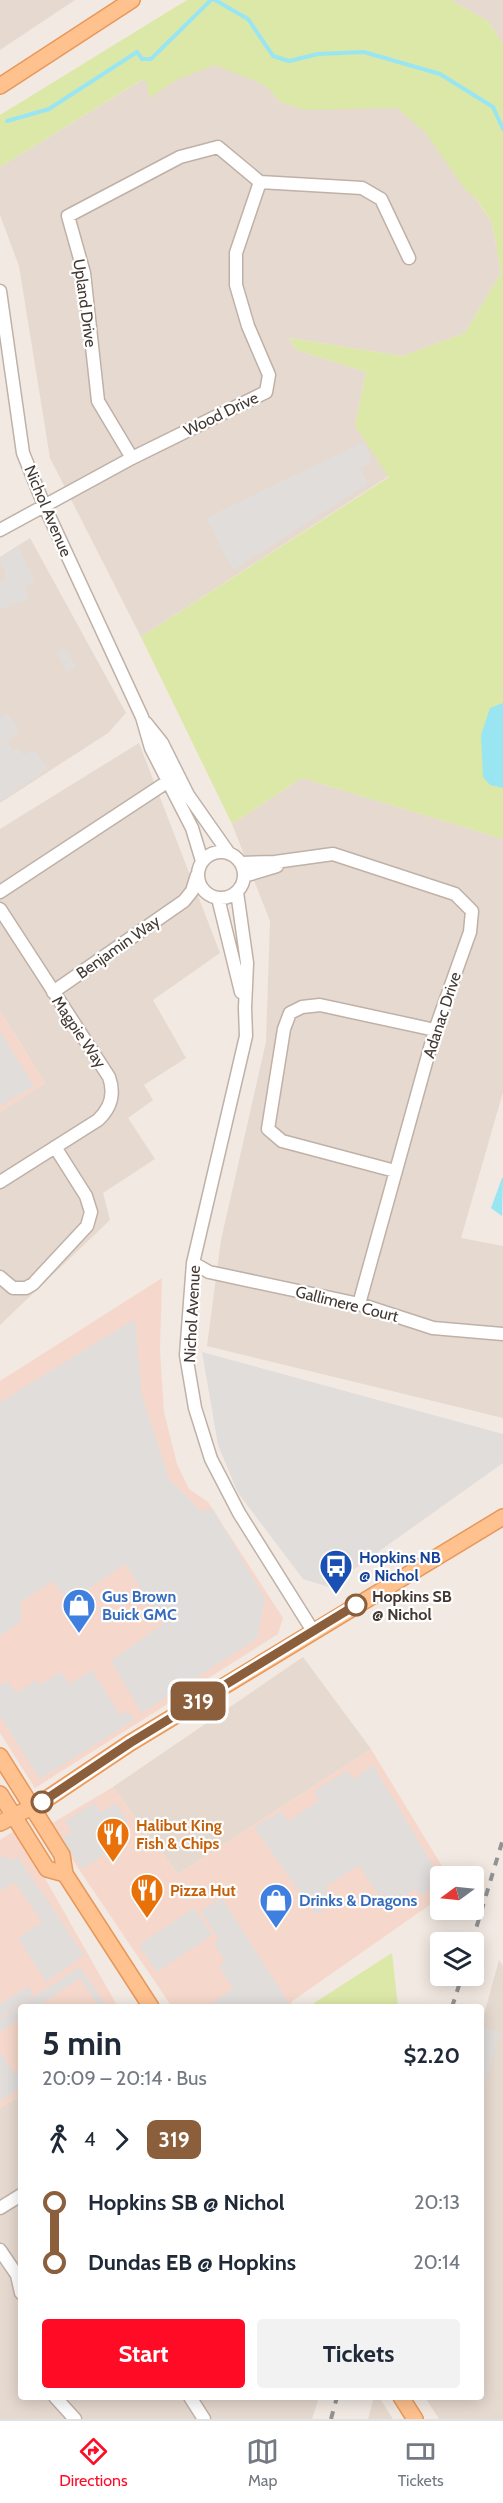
<!DOCTYPE html>
<html lang="en">
<head>
<meta charset="utf-8">
<style>
	body { margin:0; font-family:Cabin,sans-serif; background:#f2f2f3; color:#1f2937; height:100vh; display:flex; flex-direction:column; font-size:22px; white-space:nowrap }
	* { box-sizing:border-box; margin:0 }
	p { font-size:20px; color:#747a83 }
	.icon { flex:none; width:33px; height:33px; fill:none; stroke:currentColor; stroke-width:2; stroke-linecap:round; stroke-linejoin:round }
	.map { position:relative; flex:1; overflow:hidden }
	.sheet { position:absolute; left:18px; top:2004px; width:466px; height:396px; display:flex; flex-direction:column; background:#fff; border-radius:6px; box-shadow:0 3px 15px #0003 }
	.sheet>* { flex:none }
	.badge { padding:0 12px; border-radius:9px; font-size:21px; line-height:39px }
	.needle { width:39px; rotate:255deg }
	.tools { position:absolute; left:430px; top:1866px; display:grid; gap:12px }
	.tools a { display:grid; place-items:center; width:54px; height:54px; border-radius:6px; background:#fff; box-shadow:0 3px 15px #0003; font-size:30px }
	.map>.badge { position:absolute; translate:-50% -50%; box-shadow:0 0 0 3px #fff }
	.legs { display:flex; align-items:center; gap:9px; height:66px; padding:0 24px; font-size:20px }
	.legs p { margin-inline-start:auto }
	.headline { display:flex; align-items:center; justify-content:space-between; height:102px; padding:0 24px }
	h1 { font-size:33px; font-weight:700; line-height:45px }
	.cta { display:flex; gap:12px; margin-top:auto; padding:12px 24px }
	.cta a { flex:1; height:69px; border-radius:6px; background:#ff0b26; color:#fff; font-size:24px; font-weight:700; line-height:69px; text-align:center }
	.cta a+a { background:#f2f2f3; color:#1f2937 }
	ul { padding:0 24px; list-style:none }
	li { display:flex; align-items:center; gap:21px; height:60px; font-size:22px }
	li i { display:grid; place-items:center; width:9px; height:100%; margin:0 8px; background:currentColor }
	li i::after { content:''; width:15px; height:15px; margin:-8px; border:4px solid; border-radius:50%; background:#fff }
	li p { margin-inline-start:auto }
	li:first-child i { background:linear-gradient(#0000 50%,currentColor 0) }
	li:last-child i { background:linear-gradient(currentColor 50%,#0000 0) }
	.tabs { display:flex; justify-content:space-around; align-items:center; height:84px; border-top:2px solid #e0e1e3; background:#fff; font-size:16px; color:#747a83 }
	.tabs a { display:grid; justify-items:center; gap:3px }
	.tabs .on { color:#ff0b26 }
	.map>svg:first-child { display:block }
	.residential { fill:#e6d9cf }
	.commercial { fill:#f5d8cb }
	.green { fill:#dce8a8 }
	.parking { fill:#e1dddb }
	.water { fill:#9ae5f2 }
	.lines { fill:none; stroke-linecap:round; stroke-linejoin:round }
	.stream { stroke:#9ae5f2; stroke-width:4 }
	.minor-casing { stroke:#c0b1a7; stroke-width:15 }
	.major-casing { stroke:#e7985a; stroke-width:18 }
	.minor { stroke:#fff; stroke-width:12 }
	.major { stroke:#ffc18d; stroke-width:15 }
	.rail { stroke:#939393; stroke-width:4; stroke-dasharray:8 8; stroke-linecap:butt }
	.line-1-casing { stroke:#fff; stroke-width:14 }
	.line-1 { stroke:#8b5e3c; stroke-width:9 }
	.stop-1-dot { fill:#fff; stroke:#8b5e3c; stroke-width:3 }
	.labels { text-anchor:middle; dominant-baseline:central; stroke-width:4.5; stroke-linejoin:round; paint-order:stroke }
	.street-label { font-size:16px; fill:#433832; stroke:#fff }
	.transit-label { font-size:16px; font-weight:bold; fill:#164399; stroke:#fff; text-anchor:start }
	.shop-label { font-size:16px; font-weight:bold; fill:#366cbe; stroke:#fff; text-anchor:start }
	.stop-label { font-size:16px; font-weight:bold; fill:#433832; stroke:#fff; text-anchor:start }
	.food-label { font-size:16px; font-weight:bold; fill:#c56008; stroke:#fff; text-anchor:start }
</style>
</head>
<body>
<div class="map">
<svg width="503" height="2419" viewBox="0 0 503 2419">
	<rect width="100%" height="100%" fill="#f2e9e2"/>
	<path class="residential" d="M 0,0 L 75,0 L 0,50 Z
		M 451,0 L 503,0 L 503,44 L 489,22 Z
		M 206,41 L 337,91 L 412,104 L 492,223 L 501,273 L 465,333 L 402,356 L 289,338 L 297,350 L 366,372 L 355,426 L 389,476 L 141,637 L 50,458 L 19,266 L 0,215 L 0,167 Z
		M 30,538 L 126,713 L 108,733 L 0,803 L 0,557 Z
		M 139,743 L 220,953 L 153,1000 L 186,1058 L 144,1085 L 153,1100 L 128,1118 L 155,1159 L 103,1193 L 110,1220 L 0,1325 L 0,1112 L 45,1083 L 0,1011 L 0,829 Z
		M 302,778 L 503,839 L 503,1092 L 461,1238 L 503,1246 L 503,1418 L 207,1346 L 221,1240 L 266,1042 L 270,921 L 232,824 Z
		M 303,1657 L 371,1749 L 178,1874 L 113,1787 Z
		M 499,1960 L 503,1966 L 503,2419 L 439,2419 L 425,2397 L 482,2397 L 482,2022 Z
		M 21,2095 L 21,2397 L 319,2397 L 312,2419 L 0,2419 L 0,2108 Z
		M 374,2397 L 379,2397 L 393,2419 L 368,2419 Z"/>
	<path class="commercial" d="M 0,1011 L 45,1083 L 0,1112 Z
		M 162,1278 L 160,1351 L 164,1412 L 177,1464 L 189,1489 L 208,1502 L 283,1618 L 278,1634 L 35,1788 L 0,1733 L 0,1381 Z
		M 371,1749 L 448,1876 L 441,1876 L 441,1897 L 291,2002 L 293,2007 L 172,2007 L 49,1825 L 113,1787 L 178,1874 Z
		M 17,1829 L 118,2007 L 21,2007 L 21,2095 L 0,2108 L 0,1840 Z"/>
	<path class="green" d="M 187,0 L 451,0 L 489,22 L 503,44 L 503,839 L 302,778 L 232,824 L 141,637 L 389,477 L 355,426 L 366,372 L 297,350 L 289,338 L 402,356 L 465,333 L 501,273 L 492,223 L 477,200 L 464,188 L 425,132 L 397,108 L 305,110 L 280,102 L 268,88 L 258,82 L 215,65 L 176,80 L 150,98 L 145,78 L 0,167 L 0,115 Z
		M 392,1953 L 398,2007 L 317,2007 L 314,2003 Z"/>
	<path class="parking" d="M 363,442 L 373,461 L 360,468 L 368,484 L 233,570 L 206,518 Z
		M 19,546 L 35,583 L 25,586 L 29,599 L 0,610 L 0,579 L 2,582 L 6,576 L 0,559 Z
		M 65,648 L 76,667 L 67,672 L 57,653 Z
		M 7,713 L 20,732 L 7,740 L 13,751 L 19,748 L 23,755 L 35,750 L 48,769 L 0,801 L 0,718 Z
		M 0,1031 L 34,1086 L 0,1106 Z
		M 135,1319 L 142,1395 L 169,1479 L 201,1511 L 213,1509 L 265,1599 L 257,1638 L 142,1713 L 111,1661 L 163,1624 L 125,1564 L 69,1602 L 53,1581 L 21,1602 L 21,1621 L 0,1636 L 0,1402 Z
		M 202,1352 L 503,1434 L 503,1463 L 329,1587 L 303,1579 L 238,1493 L 218,1445 Z
		M 92,1670 L 120,1715 L 128,1711 L 134,1720 L 40,1779 L 0,1716 L 0,1682 L 2,1685 L 8,1681 L 16,1693 L 36,1680 L 40,1685 L 61,1672 L 69,1684 Z
		M 373,1765 L 437,1872 L 429,1879 L 433,1887 L 421,1896 L 416,1889 L 386,1907 L 359,1865 L 325,1887 L 334,1903 L 316,1915 L 254,1827 L 282,1811 L 288,1822 L 319,1800 L 314,1791 L 348,1770 L 353,1779 Z
		M 94,1803 L 101,1812 L 116,1803 L 128,1821 L 104,1836 L 112,1850 L 82,1869 L 62,1839 L 72,1832 L 65,1821 Z
		M 6,1855 L 11,1861 L 17,1856 L 84,1955 L 46,1982 L 18,1938 L 42,1922 L 15,1882 L 0,1891 L 0,1858 Z
		M 222,1898 L 291,2007 L 206,2007 L 233,1989 L 219,1966 L 225,1961 L 214,1944 L 219,1940 L 201,1911 Z
		M 194,1908 L 212,1935 L 157,1972 L 139,1945 Z
		M 80,1967 L 107,2007 L 99,2007 L 80,1978 L 37,2007 L 21,2007 L 21,2018 L 0,2032 L 0,2019 Z
		M 28,1986 L 34,1996 L 0,2017 L 0,2004 Z
		M 485,2028 L 500,2033 L 482,2094 L 482,2040 Z
		M 0,2052 L 14,2073 L 21,2069 L 21,2088 L 0,2101 Z"/>
	<path class="water" d="M 503,703 L 503,788 L 490,785 L 483,777 L 481,735 L 490,708 Z
		M 502,1178 L 503,1178 L 502,1216 L 491,1208 Z"/>
	<g class="lines">
		<path class="stream" d="M 215,0 L 248,19 L 273,56 L 289,61 L 318,54 L 364,52 L 440,74 L 493,107 L 503,129
			M 7,121 L 49,109 L 137,52 L 142,59 L 151,59 L 211,0"/>
		<defs>
			<path id="minor" d="M 260,182 L 362,188 L 381,199 L 409,258
				M 0,291 L 23,453 L 44,505 L 142,717 L 151,748 L 192,828 L 202,861
				M 132,458 L 98,401 L 84,273 L 68,216 L 180,157 L 218,147 L 260,182
				M 0,530 L 132,458 L 266,392 L 269,375 L 248,326 L 236,285 L 236,253 L 260,182
				M 146,723 L 162,743 L 188,795 L 228,852
				M198 875a23 23 0 1 1 46 0a23 23 0 1 1-46 0Z
				M 241,863 L 275,862 L 333,854 L 455,894 L 472,911 L 470,932 L 435,1030 L 359,1304
				M 244,876 L 277,866
				M 0,892 L 167,782
				M 237,892 L 247,963 L 245,1008 L 246,1036 L 193,1263 L 186,1355 L 195,1408 L 211,1459 L 239,1513 L 313,1631
				M 218,898 L 241,992
				M 0,909 L 109,1077 C 115,1094 111,1108 98,1120 L 0,1182
				M 53,992 L 184,901 L 192,891 L 197,875
				M 395,1171 L 282,1141 L 268,1129 L 284,1029 L 290,1013 L 302,1007 L 320,1005 L 435,1030
				M 193,1263 L 209,1272 L 359,1304 L 433,1328 L 503,1334
				M 0,1277 L 13,1288 L 26,1288 L 33,1284 L 87,1226 L 91,1212 L 86,1196 L 55,1147
				M 0,2208 L 21,2195
				M 0,2250 L 17,2275
				M 21,2273 L 17,2275 L 21,2293
				M 55,2397 L 75,2419
				M 190,2397 L 204,2419"/>
			<path id="major" d="M 0,86 L 132,0
				M 0,1756 L 62,1855 L 65,1874 L 151,2007
				M 0,1794 L 47,1869 L 65,1874
				M 0,1823 L 42,1802 L 130,1743 L 503,1517
				M 401,2397 L 415,2419"/>
		</defs>
		<use href="#minor" class="minor-casing"/>
		<use href="#major" class="major-casing"/>
		<use href="#minor" class="minor"/>
		<use href="#major" class="major"/>
		<path class="rail" d="M 472,1942 L 503,1839
			M 452,2007 L 462,1976
			M 331,2419 L 337,2397"/>
	</g>
	<g class="lines">
		<defs>
			<path id="line-1" d="M 42,1802 L 130,1743 L 356,1605"/>
		</defs>
		<use href="#line-1" class="line-1-casing"/>
		<use href="#line-1" class="line-1"/>
	</g>
	<defs>
		<symbol id="bus-pin" viewBox="-11 -11 22 30"><path d="M0 17L-7.5 6A9.5 9.5 0 1 1 7.5 6Z" fill="#1a4fb4" stroke="#fff"/><path d="M-5-6H5V4H4V6H2V4H-2V6H-4V4H-5ZM-3.5-4V0h7V-4ZM-3.5 1.2v1.5H-2V1.2ZM2 1.2v1.5H3.5V1.2Z" fill="#fff"/></symbol>
		<symbol id="shop-pin" viewBox="-11 -11 22 30"><path d="M0 17L-7.5 6A9.5 9.5 0 1 1 7.5 6Z" fill="#3f7fe0" stroke="#fff"/><path d="M-5-2.5h2.3a2.7 3.5 0 0 1 5.4 0H5L5.5 6h-11ZM-1.5-2.5h3a1.5 2.3 0 0 0-3 0Z" fill="#fff"/></symbol>
		<symbol id="restaurant-pin" viewBox="-11 -11 22 30"><path d="M0 17L-7.5 6A9.5 9.5 0 1 1 7.5 6Z" fill="#e8710a" stroke="#fff"/><path d="M-5-6h1v4h1v-4h1v4h1v-4h1v5L-1.5 .5V6h-2V.5L-5-1ZM5-6V6H3V1.5H1.5Q1.5-4 5-6Z" fill="#fff"/></symbol>
	</defs>
	<g fill-rule="evenodd">
		<use href="#bus-pin" x="317" y="1547" width="38" height="52"/>
		<use href="#shop-pin" x="60" y="1586" width="38" height="52"/>
		<use href="#restaurant-pin" x="94" y="1815" width="38" height="52"/>
		<use href="#restaurant-pin" x="128" y="1871" width="38" height="52"/>
		<use href="#shop-pin" x="257" y="1881" width="38" height="52"/>
	</g>
	<g class="stop-1-dot">
		<circle cx="356" cy="1605" r="10"/>
		<circle cx="42" cy="1802" r="10"/>
	</g>
	<g class="labels">
		<g class="street-label">
			<text transform="translate(85 303) rotate(82)">Upland Drive</text>
			<text transform="translate(221 414) rotate(-26)">Wood Drive</text>
			<text transform="translate(48 511) rotate(67)">Nichol Avenue</text>
			<text transform="translate(118 947) rotate(-35)">Benjamin Way</text>
			<text transform="translate(442 1015) rotate(-72)">Adanac Drive</text>
			<text transform="translate(79 1032) rotate(56)">Magpie Way</text>
			<text transform="translate(347 1304) rotate(14)">Gallimere Court</text>
			<text transform="translate(192 1314) rotate(-87)">Nichol Avenue</text>
		</g>
		<g class="transit-label">
			<text x="359" y="1557">Hopkins NB<tspan x="359" dy="18">@ Nichol</tspan></text>
		</g>
		<g class="shop-label">
			<text x="102" y="1596">Gus Brown<tspan x="102" dy="18">Buick GMC</tspan></text>
			<text x="299" y="1900">Drinks &amp; Dragons</text>
		</g>
		<g class="stop-label">
			<text x="372" y="1596">Hopkins SB<tspan x="372" dy="18">@ Nichol</tspan></text>
		</g>
		<g class="food-label">
			<text x="136" y="1825">Halibut King<tspan x="136" dy="18">Fish &amp; Chips</tspan></text>
			<text x="170" y="1890">Pizza Hut</text>
		</g>
	</g>
</svg>
<div class="tools">
<a><svg class="needle" viewBox="-14 -14 28 28"><path d="M0-13l5 13h-10z" fill="#e53935"/><path d="M0 13l5-13h-10z" fill="#747a83"/></svg></a>
<a><svg class="icon" aria-label="layers" viewBox="0 0 24 24"><path d="M12 4l9 5-9 5-9-5zM3 14l9 5 9-5"/></svg></a>
</div>
<b class="badge" style="left:198px;top:1701px;background:#8b5e3c;color:#fff">319</b>
<section class="sheet">
<div class="headline"><div><h1>5 min</h1><p>20:09 – 20:14 · Bus</p></div><b>$2.20</b></div>
<div class="legs"><svg class="icon" aria-label="walk" viewBox="0 0 24 24"><circle cx="13" cy="4" r="2"/><path d="M13 8l-2 6 4 7M11 14l-3 7M7 12l3-4h3l4 4"/></svg>4<svg class="icon" aria-label="forward" viewBox="0 0 24 24"><path d="M9 5l7 7-7 7"/></svg><b class="badge" style="background:#8b5e3c;color:#fff">319</b></div>
<ul>
<li><i style="color:#8b5e3c"></i><b>Hopkins SB @ Nichol</b><p>20:13</p></li>
<li><i style="color:#8b5e3c"></i><b>Dundas EB @ Hopkins</b><p>20:14</p></li>
</ul>
<div class="cta"><a>Start</a><a>Tickets</a></div>
</section>
</div>
<nav class="tabs">
<a class="on"><svg class="icon" aria-label="directions" viewBox="0 0 24 24"><path d="M12 3l9 9-9 9-9-9zM9 14v-3h6M13 9l2 2-2 2"/></svg>Directions</a>
<a><svg class="icon" aria-label="map" viewBox="0 0 24 24"><path d="M3 6l6-2 6 2 6-2v14l-6 2-6-2-6 2zM9 4v14M15 6v14"/></svg>Map</a>
<a><svg class="icon" aria-label="tickets" viewBox="0 0 24 24"><path d="M3 7h18v10H3zM15 7v10"/></svg>Tickets</a>
</nav>
</body>
</html>
